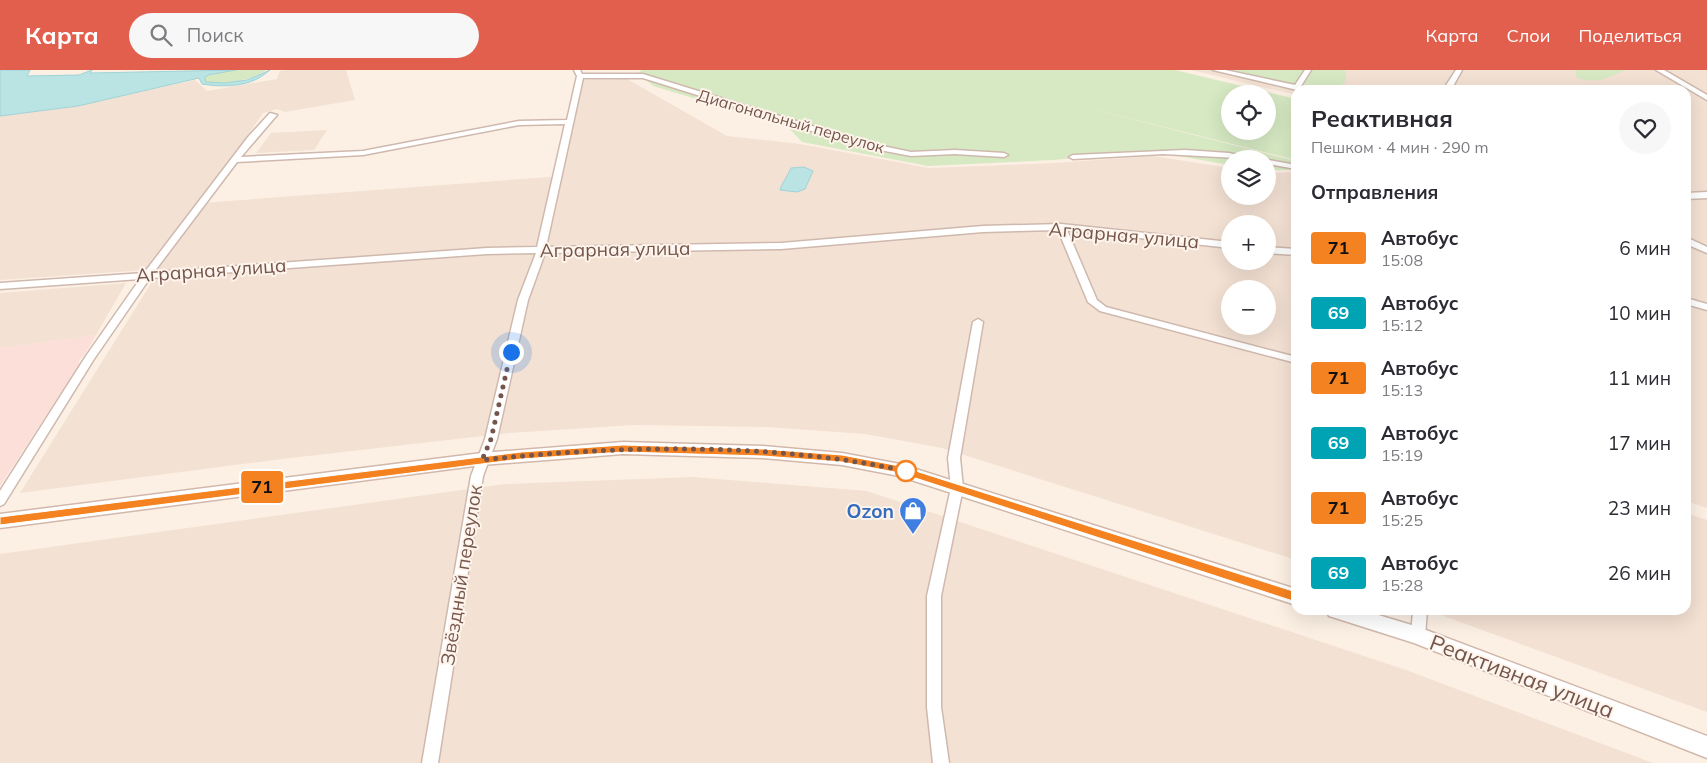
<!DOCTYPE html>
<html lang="ru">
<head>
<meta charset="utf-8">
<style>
	body { margin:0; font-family:Mulish,sans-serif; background:#f7f7f7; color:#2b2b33; height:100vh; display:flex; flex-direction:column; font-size:19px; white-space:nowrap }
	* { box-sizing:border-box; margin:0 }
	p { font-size:16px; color:#7c7c81 }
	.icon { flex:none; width:28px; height:28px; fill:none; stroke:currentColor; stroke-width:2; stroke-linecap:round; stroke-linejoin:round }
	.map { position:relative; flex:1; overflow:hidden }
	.side { position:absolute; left:1291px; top:15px; width:400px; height:530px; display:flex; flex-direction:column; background:#fff; border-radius:15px; box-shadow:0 5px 20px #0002 }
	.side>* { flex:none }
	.badge { padding:0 10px; border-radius:4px; font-size:18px; line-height:32px }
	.buttons { position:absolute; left:1221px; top:15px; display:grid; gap:10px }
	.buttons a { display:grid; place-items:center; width:55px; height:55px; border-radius:50%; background:#fff; box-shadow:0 5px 20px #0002; font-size:25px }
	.you { position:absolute; width:25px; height:25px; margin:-12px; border:4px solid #fff; border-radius:50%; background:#1a73e8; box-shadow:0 0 0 8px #1a73e833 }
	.map>.badge { position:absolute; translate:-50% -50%; box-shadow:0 0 0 2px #fff }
	h2 { padding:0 20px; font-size:19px; line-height:45px }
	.round { display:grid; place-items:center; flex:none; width:52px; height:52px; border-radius:26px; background:#f7f7f7 }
	.head { display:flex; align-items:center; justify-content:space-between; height:85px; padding:0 20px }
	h1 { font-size:24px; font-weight:700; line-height:38px }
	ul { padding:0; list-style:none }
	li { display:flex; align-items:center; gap:15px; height:65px; padding:0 20px }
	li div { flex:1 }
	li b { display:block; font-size:19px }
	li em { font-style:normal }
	li .badge { min-width:55px; font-weight:700; text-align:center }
	header { display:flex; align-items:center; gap:30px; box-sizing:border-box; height:70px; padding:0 25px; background:#e25e4d; color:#fff }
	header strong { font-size:24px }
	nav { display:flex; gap:28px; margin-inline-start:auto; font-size:18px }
	.search { width:350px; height:45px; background:#f7f7f7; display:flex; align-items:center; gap:12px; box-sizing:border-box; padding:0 18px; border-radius:28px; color:#7c7c81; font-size:19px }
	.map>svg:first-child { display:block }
	.residential { fill:#f3e1d3; fill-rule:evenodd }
	.commercial { fill:#fbdfd8 }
	.green { fill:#d6e9c3; fill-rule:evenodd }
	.water { fill:#bae3e4; stroke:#a0d3d6 }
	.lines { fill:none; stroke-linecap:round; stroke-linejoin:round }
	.minor-casing { stroke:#cfb9ae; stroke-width:3 }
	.secondary-casing { stroke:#d2b8ab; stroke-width:3 }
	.minor { fill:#fff; fill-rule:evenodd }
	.secondary { fill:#fff; fill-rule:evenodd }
	.line { fill:#f58220; stroke:#fff }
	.walk { stroke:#73554b; stroke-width:5; stroke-dasharray:0 9 }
	.stop-dot { fill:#fff; stroke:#f58220; stroke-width:2.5 }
	.labels { text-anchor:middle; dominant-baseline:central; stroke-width:4; stroke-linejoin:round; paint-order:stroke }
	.far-street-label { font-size:16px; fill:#73554b; stroke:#fef4eb }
	.street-label { font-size:19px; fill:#73554b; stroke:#fef4eb }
	.shop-label { font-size:19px; font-weight:bold; fill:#366cbe; stroke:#fef4eb; text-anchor:end }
	.near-street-label { font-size:22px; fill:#73554b; stroke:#fef4eb }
</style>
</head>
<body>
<header>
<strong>Карта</strong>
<div class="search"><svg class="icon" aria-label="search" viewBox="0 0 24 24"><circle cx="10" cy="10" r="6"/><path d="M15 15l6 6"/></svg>Поиск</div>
<nav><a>Карта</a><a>Слои</a><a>Поделиться</a></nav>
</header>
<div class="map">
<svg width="1707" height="693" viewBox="0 0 1707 693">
	<rect width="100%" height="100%" fill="#fcf0e4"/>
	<path class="residential" d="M 287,0 L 346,0 L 355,30 L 285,42 L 277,39 L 263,43 L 201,133 L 563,106 L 583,10 L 627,9 L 727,66 L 800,74 L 929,98 L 1055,93 L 1153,86 L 1230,98 L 1230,126 L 1268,126 L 1268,103 L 1296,102 L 1296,490 L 942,378 L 865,364 L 767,357 L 634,355 L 509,363 L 282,389 L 20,423 L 160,199 L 0,210 L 0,46 L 78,36 L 195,10 L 207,21 L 277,9 L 280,1 ZM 1230,154 L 1268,154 L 1268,191 L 1230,191 ZM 1230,219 L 1268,219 L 1268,256 L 1230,256 Z
		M 1191,0 L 1707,0 L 1707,438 L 1686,431 L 1686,20 L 1296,20 L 1296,25 Z
		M 327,60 L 314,80 L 256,83 L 271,63 Z
		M 126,213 L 96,265 L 0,278 L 0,223 Z
		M 692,407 L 867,421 L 1406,600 L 1653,693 L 0,693 L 0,484 L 505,414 Z
		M 1686,443 L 1707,450 L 1707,642 L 1441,545 L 1441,540 L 1686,540 Z"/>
	<path class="commercial" d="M 96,265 L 85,284 L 79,290 L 79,295 L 0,416 L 0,278 Z"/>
	<path class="green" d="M 236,0 L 266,0 C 249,11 227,15 206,12 L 205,8 L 208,5 Z
		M 642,0 L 1175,0 L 1296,29 L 1296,90 L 1068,33 L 1296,91 L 1296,100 L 1268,100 L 1268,89 L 1230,89 L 1230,95 L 1150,81 L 1053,90 L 928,96 L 802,72 L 787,56 L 653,16 L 638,3 ZM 1230,24 L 1268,24 L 1268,61 L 1230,61 Z
		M 1207,0 L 1345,0 L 1346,10 L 1338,20 L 1300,20 Z
		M 1575,0 L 1625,0 C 1608,8 1594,15 1576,7 Z"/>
	<path class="water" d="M 0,0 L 30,0 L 27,6 L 79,5 L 92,0 L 90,3 L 236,0 L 208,5 L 205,8 L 206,12 L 225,13 L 247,10 L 270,0 C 266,3 261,7 257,9 C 242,17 218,17 202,14 L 199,8 L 78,36 L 0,46 Z
		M 804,97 L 813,101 L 805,119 L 797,122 L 780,120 C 782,112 788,106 791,98 Z"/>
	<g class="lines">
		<defs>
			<path id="minor" d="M 574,0 L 580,0 L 582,4 L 643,4 L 864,72 L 911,82 L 955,80 L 1004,83 L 1008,85 L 1004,87 L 955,84 L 911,86 L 859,76 L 643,8 L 583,8 L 546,177 L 781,173 L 983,156 L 1061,154 L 1230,172 L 1230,178 L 1067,160 L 1097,230 L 1106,237 L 1296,287 L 1296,293 L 1100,241 L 1088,232 L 1058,160 L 983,162 L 781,179 L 545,183 L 528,230 L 497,369 L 483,406 L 438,693 L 422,693 L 471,406 L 485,369 L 518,230 L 536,183 L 487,184 L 150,208 L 94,289 L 4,434 L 0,436 L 0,421 L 86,286 L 140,209 L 0,219 L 0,213 L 144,203 L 248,67 L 270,43 L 277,45 L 241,87 L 363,81 L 519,51 L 567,50 L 577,6 ZM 565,54 L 537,177 L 487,178 L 154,202 L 237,92 L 363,85 L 519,55 Z
				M 1213,0 L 1225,0 L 1295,15 L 1305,0 L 1311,0 L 1301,16 L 1312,20 L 1297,20 Z
				M 1456,0 L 1462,0 L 1451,20 L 1443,20 Z
				M 1656,0 L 1664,0 L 1707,25 L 1707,30 Z
				M 1185,80 L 1229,83 L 1256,89 L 1163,84 L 1073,89 L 1069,87 L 1073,85 Z
				M 1268,90 L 1296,95 L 1296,99 L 1268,94 Z
				M 1707,122 L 1707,128 L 1686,129 L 1686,123 Z
				M 1686,167 L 1707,177 L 1707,183 L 1686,174 Z
				M 1268,177 L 1296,179 L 1296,185 L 1268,183 Z
				M 1686,228 L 1707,234 L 1707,240 L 1686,234 Z
				M 978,249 L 983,252 L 960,388 L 963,418 L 941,526 L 941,637 L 949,693 L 933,693 L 927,637 L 927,526 L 951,418 L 948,388 L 973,252 Z
				M 1413,540 L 1427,540 L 1425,566 L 1423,570 L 1418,572 L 1413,570 L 1411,566 Z"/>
			<path id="secondary" d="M 623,372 L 763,376 L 842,383 L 900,394 L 1296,519 L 1296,535 L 899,406 L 842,395 L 763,388 L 623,384 L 482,395 L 0,458 L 0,444 L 482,383 Z
				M 1326,540 L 1362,540 L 1418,557 L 1707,666 L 1707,688 L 1414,573 L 1329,546 Z"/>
		</defs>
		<use href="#minor" class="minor-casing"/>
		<use href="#secondary" class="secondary-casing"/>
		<use href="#minor" class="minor"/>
		<use href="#secondary" class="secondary"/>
	</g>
	<path class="line" d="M 623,375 L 763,379 L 842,385 L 900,396 L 1296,522 L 1300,524 L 1302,527 L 1300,531 L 1296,532 L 900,403 L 842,392 L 763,386 L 623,382 L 521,389 L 0,455 L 0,447 L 521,382 Z"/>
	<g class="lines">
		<path class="walk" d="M 511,282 L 491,369 L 482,390 C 620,375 770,372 906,401"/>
	</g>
	<defs>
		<symbol id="shop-pin" viewBox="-11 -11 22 30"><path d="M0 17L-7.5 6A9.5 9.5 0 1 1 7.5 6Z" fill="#3f7fe0" stroke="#fef4eb"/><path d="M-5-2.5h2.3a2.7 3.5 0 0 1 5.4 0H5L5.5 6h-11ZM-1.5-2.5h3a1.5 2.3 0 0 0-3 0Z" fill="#fff"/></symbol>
	</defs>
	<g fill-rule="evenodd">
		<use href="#shop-pin" x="897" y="425" width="32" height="43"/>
	</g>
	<circle class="stop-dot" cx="906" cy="401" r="10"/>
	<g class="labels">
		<g class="far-street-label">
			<text transform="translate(791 51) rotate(16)">Диагональный переулок</text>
		</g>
		<g class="street-label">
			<text transform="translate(1124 165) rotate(5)">Аграрная улица</text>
			<text transform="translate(615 179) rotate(-1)">Аграрная улица</text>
			<text transform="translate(211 200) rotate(-4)">Аграрная улица</text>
			<text transform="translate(461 505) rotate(-81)">Звёздный переулок</text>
		</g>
		<g class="shop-label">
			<text x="894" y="441">Ozon</text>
		</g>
		<g class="near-street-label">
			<text transform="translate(1522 606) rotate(21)">Реактивная улица</text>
		</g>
	</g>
</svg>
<div class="buttons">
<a><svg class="icon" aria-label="locate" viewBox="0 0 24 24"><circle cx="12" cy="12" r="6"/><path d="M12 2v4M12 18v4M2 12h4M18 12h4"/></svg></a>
<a><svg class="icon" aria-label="layers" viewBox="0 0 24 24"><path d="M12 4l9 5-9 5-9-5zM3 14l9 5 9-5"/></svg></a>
<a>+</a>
<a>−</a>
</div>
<div class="you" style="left:511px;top:282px"></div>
<b class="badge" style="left:262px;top:417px;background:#f58220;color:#111">71</b>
<section class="side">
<div class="head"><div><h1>Реактивная</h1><p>Пешком · 4 мин · 290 m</p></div><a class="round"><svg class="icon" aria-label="heart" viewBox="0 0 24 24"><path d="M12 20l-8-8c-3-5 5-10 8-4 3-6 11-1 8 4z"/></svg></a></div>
<h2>Отправления</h2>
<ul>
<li><span class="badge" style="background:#f58220;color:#111">71</span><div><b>Автобус</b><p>15:08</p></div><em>6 мин</em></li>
<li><span class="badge" style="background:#00a3b4;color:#fff">69</span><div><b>Автобус</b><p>15:12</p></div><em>10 мин</em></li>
<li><span class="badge" style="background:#f58220;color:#111">71</span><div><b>Автобус</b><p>15:13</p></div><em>11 мин</em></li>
<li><span class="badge" style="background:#00a3b4;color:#fff">69</span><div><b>Автобус</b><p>15:19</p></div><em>17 мин</em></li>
<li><span class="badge" style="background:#f58220;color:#111">71</span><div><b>Автобус</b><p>15:25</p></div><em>23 мин</em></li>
<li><span class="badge" style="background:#00a3b4;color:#fff">69</span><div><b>Автобус</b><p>15:28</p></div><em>26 мин</em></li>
</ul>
</section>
</div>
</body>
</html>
